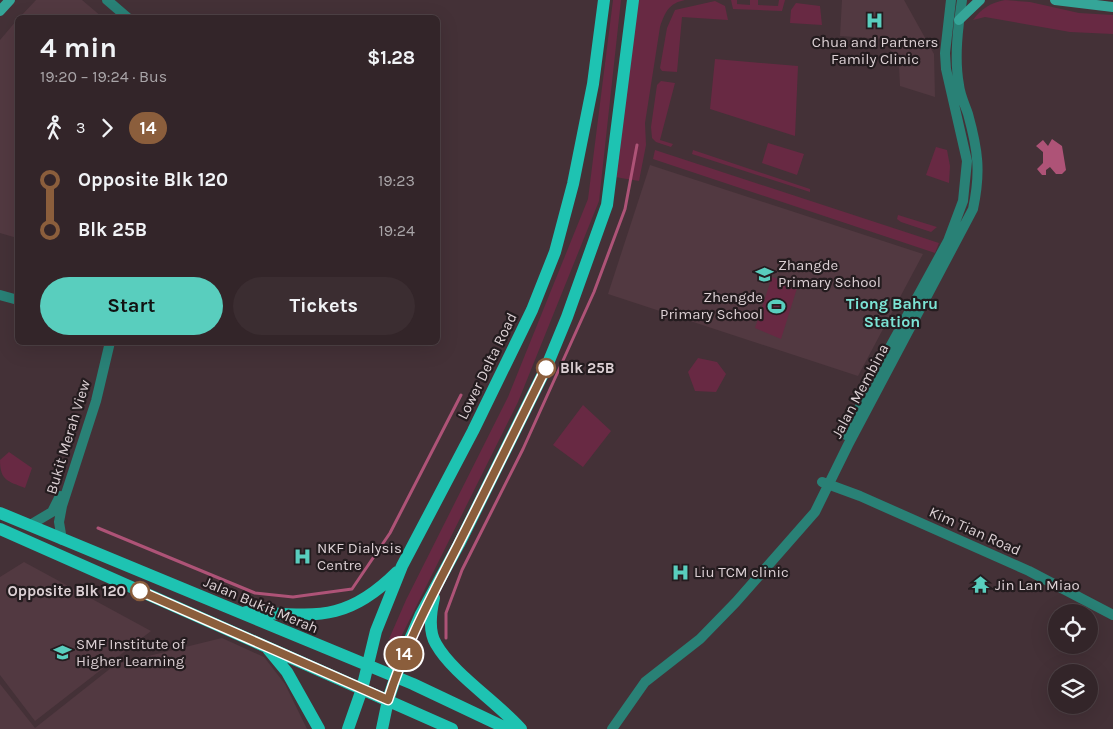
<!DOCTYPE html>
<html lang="en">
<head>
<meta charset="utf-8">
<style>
	body { margin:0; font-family:Karla,sans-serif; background:#3b2d31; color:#f1f3f6; height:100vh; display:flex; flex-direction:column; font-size:19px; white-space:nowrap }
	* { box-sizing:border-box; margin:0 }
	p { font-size:16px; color:#a9a5a8 }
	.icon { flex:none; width:28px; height:28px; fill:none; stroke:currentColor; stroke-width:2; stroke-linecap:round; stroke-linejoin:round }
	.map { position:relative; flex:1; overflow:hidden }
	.panel { position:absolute; left:15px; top:15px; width:425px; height:330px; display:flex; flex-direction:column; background:#332529; border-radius:8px; box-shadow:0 5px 20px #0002,0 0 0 1px #4e4246 }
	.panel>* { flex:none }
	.badge { padding:0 10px; border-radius:16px; font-size:18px; line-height:32px }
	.controls { position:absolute; left:1048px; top:604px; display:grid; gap:10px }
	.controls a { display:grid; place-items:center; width:50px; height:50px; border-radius:50%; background:#332529; box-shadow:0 5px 20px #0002,0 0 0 1px #4e4246; font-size:25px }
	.map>.badge { position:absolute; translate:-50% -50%; box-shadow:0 0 0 2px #fff }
	.legs { display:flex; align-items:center; gap:8px; height:55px; padding:0 25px; font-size:16px }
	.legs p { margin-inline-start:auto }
	.summary { display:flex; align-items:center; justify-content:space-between; height:85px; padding:0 25px }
	h1 { font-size:28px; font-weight:700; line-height:38px }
	.primary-button { display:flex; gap:10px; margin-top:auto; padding:10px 25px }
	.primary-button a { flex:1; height:58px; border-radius:30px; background:#59cebe; color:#111; font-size:20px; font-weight:700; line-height:58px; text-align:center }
	.primary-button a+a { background:#3b2d31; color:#f1f3f6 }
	ul { padding:0 25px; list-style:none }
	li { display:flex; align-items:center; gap:18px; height:50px; font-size:19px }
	li i { display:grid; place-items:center; width:8px; height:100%; margin:0 6px; background:currentColor }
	li i::after { content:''; width:12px; height:12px; margin:-6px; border:4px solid; border-radius:50%; background:#332529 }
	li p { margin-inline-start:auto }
	li:first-child i { background:linear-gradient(#0000 50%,currentColor 0) }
	li:last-child i { background:linear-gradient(currentColor 50%,#0000 0) }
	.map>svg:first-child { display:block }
	.built { fill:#523941 }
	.green { fill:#682943 }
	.water { fill:#ae5377 }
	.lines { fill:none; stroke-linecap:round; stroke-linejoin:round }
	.stream { stroke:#ae5377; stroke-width:3 }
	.minor { stroke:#298176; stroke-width:10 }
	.secondary { stroke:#35a598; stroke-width:10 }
	.primary { stroke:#1ec3b2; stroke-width:12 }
	.line-1-casing { stroke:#fff; stroke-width:11 }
	.line-1 { stroke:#8b5e3c; stroke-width:8 }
	.stop-1-dot { fill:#fff; stroke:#8b5e3c; stroke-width:2.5 }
	.labels { text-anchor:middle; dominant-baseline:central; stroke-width:4.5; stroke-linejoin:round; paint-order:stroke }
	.poi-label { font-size:15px; fill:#dcd0d4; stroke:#241c1f; text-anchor:start }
	.street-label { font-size:15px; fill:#dcd0d4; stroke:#241c1f }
	.stop-label { font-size:15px; font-weight:bold; fill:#dcd0d4; stroke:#241c1f; text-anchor:start }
	.neighbourhood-label { font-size:16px; font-weight:bold; fill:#7ce4d5; stroke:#241c1f }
</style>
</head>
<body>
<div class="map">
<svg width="1113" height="729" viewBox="0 0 1113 729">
	<rect width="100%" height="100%" fill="#443137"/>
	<path class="built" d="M 36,0 L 82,0 L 102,17 L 20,17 Z
		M 842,0 L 904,0 L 934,54 L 935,97 L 900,86 L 899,66 L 884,39 L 840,36 Z
		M 17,20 L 17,238 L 0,233 L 0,40 Z
		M 650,165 L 923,254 L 858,376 L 608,294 Z
		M 24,562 L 151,631 L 35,721 L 0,675 L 0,577 Z
		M 222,638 L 264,657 L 285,684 L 307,729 L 0,729 L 0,684 L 35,728 L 116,664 Z"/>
	<path class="green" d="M 613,0 L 621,0 L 599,201 L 518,402 L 398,643 L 389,639 L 406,600 L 508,397 L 588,199 Z
		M 638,0 L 685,0 C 669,3 665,12 660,27 L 645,123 L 646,145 L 639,181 L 615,177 Z
		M 731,0 L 737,0 L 737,4 L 750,5 L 750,0 L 758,0 L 758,5 L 778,6 L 779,0 L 785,0 L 782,11 L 733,9 Z
		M 1005,0 L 1030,2 L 1079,13 L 1113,15 L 1113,34 L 1070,32 L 985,17 L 973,20 C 982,8 990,3 1005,0 Z
		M 715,1 L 725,6 L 728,20 L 682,17 L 677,72 L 662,71 L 660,68 L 667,28 L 675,10 Z
		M 796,3 L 820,6 L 822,25 L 790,23 L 791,10 Z
		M 715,59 L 798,66 L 795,136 L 710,109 Z
		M 661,81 L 675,83 L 660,140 L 673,144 L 671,147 L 656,142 L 652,138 L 651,127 L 657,85 Z
		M 768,143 L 804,154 L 797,175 L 762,163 Z
		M 936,147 L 947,150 L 950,166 L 949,183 L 926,175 Z
		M 655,150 L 939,243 L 935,253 L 653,159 Z
		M 693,150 L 810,189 L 810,192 L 692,154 Z
		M 898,215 L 937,227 L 931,232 L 901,222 L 897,219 Z
		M 772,277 L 798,285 L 781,339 L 755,328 Z
		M 698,358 L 717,362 L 726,374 L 716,392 L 695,391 L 688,372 Z
		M 583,405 L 611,431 L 583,467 L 553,445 Z
		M 9,452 L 32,468 L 25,488 C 8,481 0,481 0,460 Z"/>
	<path class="water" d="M 1052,139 L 1062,146 L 1066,170 L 1062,174 L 1056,174 L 1050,167 L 1046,170 L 1046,175 L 1042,175 L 1037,169 L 1043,163 L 1043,152 L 1036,146 L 1043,140 L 1048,146 Z"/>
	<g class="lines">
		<path class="stream" d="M 98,528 L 255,593 L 293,597 L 352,589 L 390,533 L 461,395
			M 446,638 L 446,613 L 462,570 L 523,449 L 594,292 L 625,209 L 637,145"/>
		<path class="minor" d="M 107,0 L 128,18
			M 0,295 L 18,300
			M 846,435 L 883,360 L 948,241 L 963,201 L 967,161 L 946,69 L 945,53 L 951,0
			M 822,482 L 860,496 L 1029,571 L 1113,615
			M 30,525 L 52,512 L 60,496
			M 62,540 L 59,522 L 62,506 L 96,401 L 110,342
			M 612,729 L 645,682 L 700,639 L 736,602 L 815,512 L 848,445 L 973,209 C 981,172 978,150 968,114 C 965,105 960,95 959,85 C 954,58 958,27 962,0"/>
		<path class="secondary" d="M 1055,0 L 1113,7
			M 0,11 L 10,0
			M 959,20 L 980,0"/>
		<path class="primary" d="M 0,513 L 413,684 L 508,729
			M 0,529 L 452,729
			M 434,598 C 431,611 428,631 436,644 C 453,674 496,701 521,729
			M 246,612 C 314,615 345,624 397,572
			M 268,649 L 287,672 L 319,729
			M 348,729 L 362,689 L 376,631 L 402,566 L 473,431 L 532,310 L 555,252 L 573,184 L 593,84 L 604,0
			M 382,729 L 388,700 L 402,658 L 421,614 L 459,544 L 546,368 L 567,317 L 607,205 L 633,0"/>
	</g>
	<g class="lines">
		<defs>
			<path id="line-1" d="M 140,591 L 388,700 C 405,645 432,596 458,545 C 488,486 517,427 546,368"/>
		</defs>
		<use href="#line-1" class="line-1-casing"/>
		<use href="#line-1" class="line-1"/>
	</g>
	<defs>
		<symbol id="hospital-bare" viewBox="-9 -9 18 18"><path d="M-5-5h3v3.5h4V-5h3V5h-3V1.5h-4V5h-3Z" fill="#59cebe" stroke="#241c1f" stroke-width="2.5" paint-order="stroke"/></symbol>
		<symbol id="school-bare" viewBox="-9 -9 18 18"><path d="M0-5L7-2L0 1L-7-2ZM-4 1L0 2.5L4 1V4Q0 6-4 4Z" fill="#59cebe" stroke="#241c1f" stroke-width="2.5" paint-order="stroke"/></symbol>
		<symbol id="stadium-bare" viewBox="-9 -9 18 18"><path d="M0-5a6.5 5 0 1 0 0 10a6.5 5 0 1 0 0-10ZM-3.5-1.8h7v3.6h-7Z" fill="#59cebe" stroke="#241c1f" stroke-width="2.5" paint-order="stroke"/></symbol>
		<symbol id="temple-bare" viewBox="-9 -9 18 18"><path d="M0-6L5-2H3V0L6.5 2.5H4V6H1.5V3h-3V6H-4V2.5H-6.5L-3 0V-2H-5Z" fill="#59cebe" stroke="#241c1f" stroke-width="2.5" paint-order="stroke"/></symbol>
		<symbol id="university-bare" viewBox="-9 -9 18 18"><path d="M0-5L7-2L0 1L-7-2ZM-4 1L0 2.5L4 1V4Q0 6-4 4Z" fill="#59cebe" stroke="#241c1f" stroke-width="2.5" paint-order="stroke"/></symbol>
	</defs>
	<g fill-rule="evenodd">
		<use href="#hospital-bare" x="862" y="8" width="25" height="25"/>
		<use href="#school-bare" x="752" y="262" width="25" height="25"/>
		<use href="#stadium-bare" x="764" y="294" width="25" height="25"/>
		<use href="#hospital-bare" x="290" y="544" width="25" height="25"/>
		<use href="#hospital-bare" x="668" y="560" width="25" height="25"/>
		<use href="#temple-bare" x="968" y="572" width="25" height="25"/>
		<use href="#university-bare" x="50" y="640" width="25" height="25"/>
	</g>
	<g class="stop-1-dot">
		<circle cx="546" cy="368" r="9"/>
		<circle cx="140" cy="591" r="9"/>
	</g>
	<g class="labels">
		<g class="poi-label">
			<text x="875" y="42" text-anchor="middle">Chua and Partners<tspan x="875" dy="17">Family Clinic</tspan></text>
			<text x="778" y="265">Zhangde<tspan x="778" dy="17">Primary School</tspan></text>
			<text x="763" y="297" text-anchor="end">Zhengde<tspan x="763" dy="17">Primary School</tspan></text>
			<text x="317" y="548">NKF Dialysis<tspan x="317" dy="17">Centre</tspan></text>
			<text x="694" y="572">Liu TCM clinic</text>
			<text x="995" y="585">Jin Lan Miao</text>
			<text x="76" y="644">SMF Institute of<tspan x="76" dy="17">Higher Learning</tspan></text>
		</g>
		<g class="street-label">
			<text transform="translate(487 366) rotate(-64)">Lower Delta Road</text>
			<text transform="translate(860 391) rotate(-62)">Jalan Membina</text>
			<text transform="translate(68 437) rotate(-73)">Bukit Merah View</text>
			<text transform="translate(975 531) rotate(24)">Kim Tian Road</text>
			<text transform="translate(261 605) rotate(23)">Jalan Bukit Merah</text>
		</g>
		<g class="stop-label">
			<text x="560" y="368">Blk 25B</text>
			<text x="126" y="591" text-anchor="end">Opposite Blk 120</text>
		</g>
		<g class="neighbourhood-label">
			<text x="892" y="303">Tiong Bahru<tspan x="892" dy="18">Station</tspan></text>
		</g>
	</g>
</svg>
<div class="controls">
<a><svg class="icon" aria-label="locate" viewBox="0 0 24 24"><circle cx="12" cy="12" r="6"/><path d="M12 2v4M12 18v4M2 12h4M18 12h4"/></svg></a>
<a><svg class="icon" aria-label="layers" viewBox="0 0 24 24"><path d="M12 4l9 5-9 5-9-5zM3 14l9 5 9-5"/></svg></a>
</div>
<b class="badge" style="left:404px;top:654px;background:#8b5e3c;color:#fff">14</b>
<section class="panel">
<div class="summary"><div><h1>4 min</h1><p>19:20 – 19:24 · Bus</p></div><b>$1.28</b></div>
<div class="legs"><svg class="icon" aria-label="walk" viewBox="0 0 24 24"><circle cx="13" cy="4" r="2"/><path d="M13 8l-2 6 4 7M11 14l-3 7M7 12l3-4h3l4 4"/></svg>3<svg class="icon" aria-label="forward" viewBox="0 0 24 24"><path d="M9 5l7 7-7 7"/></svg><b class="badge" style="background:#8b5e3c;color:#fff">14</b></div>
<ul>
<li><i style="color:#8b5e3c"></i><b>Opposite Blk 120</b><p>19:23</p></li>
<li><i style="color:#8b5e3c"></i><b>Blk 25B</b><p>19:24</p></li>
</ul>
<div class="primary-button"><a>Start</a><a>Tickets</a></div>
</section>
</div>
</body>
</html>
